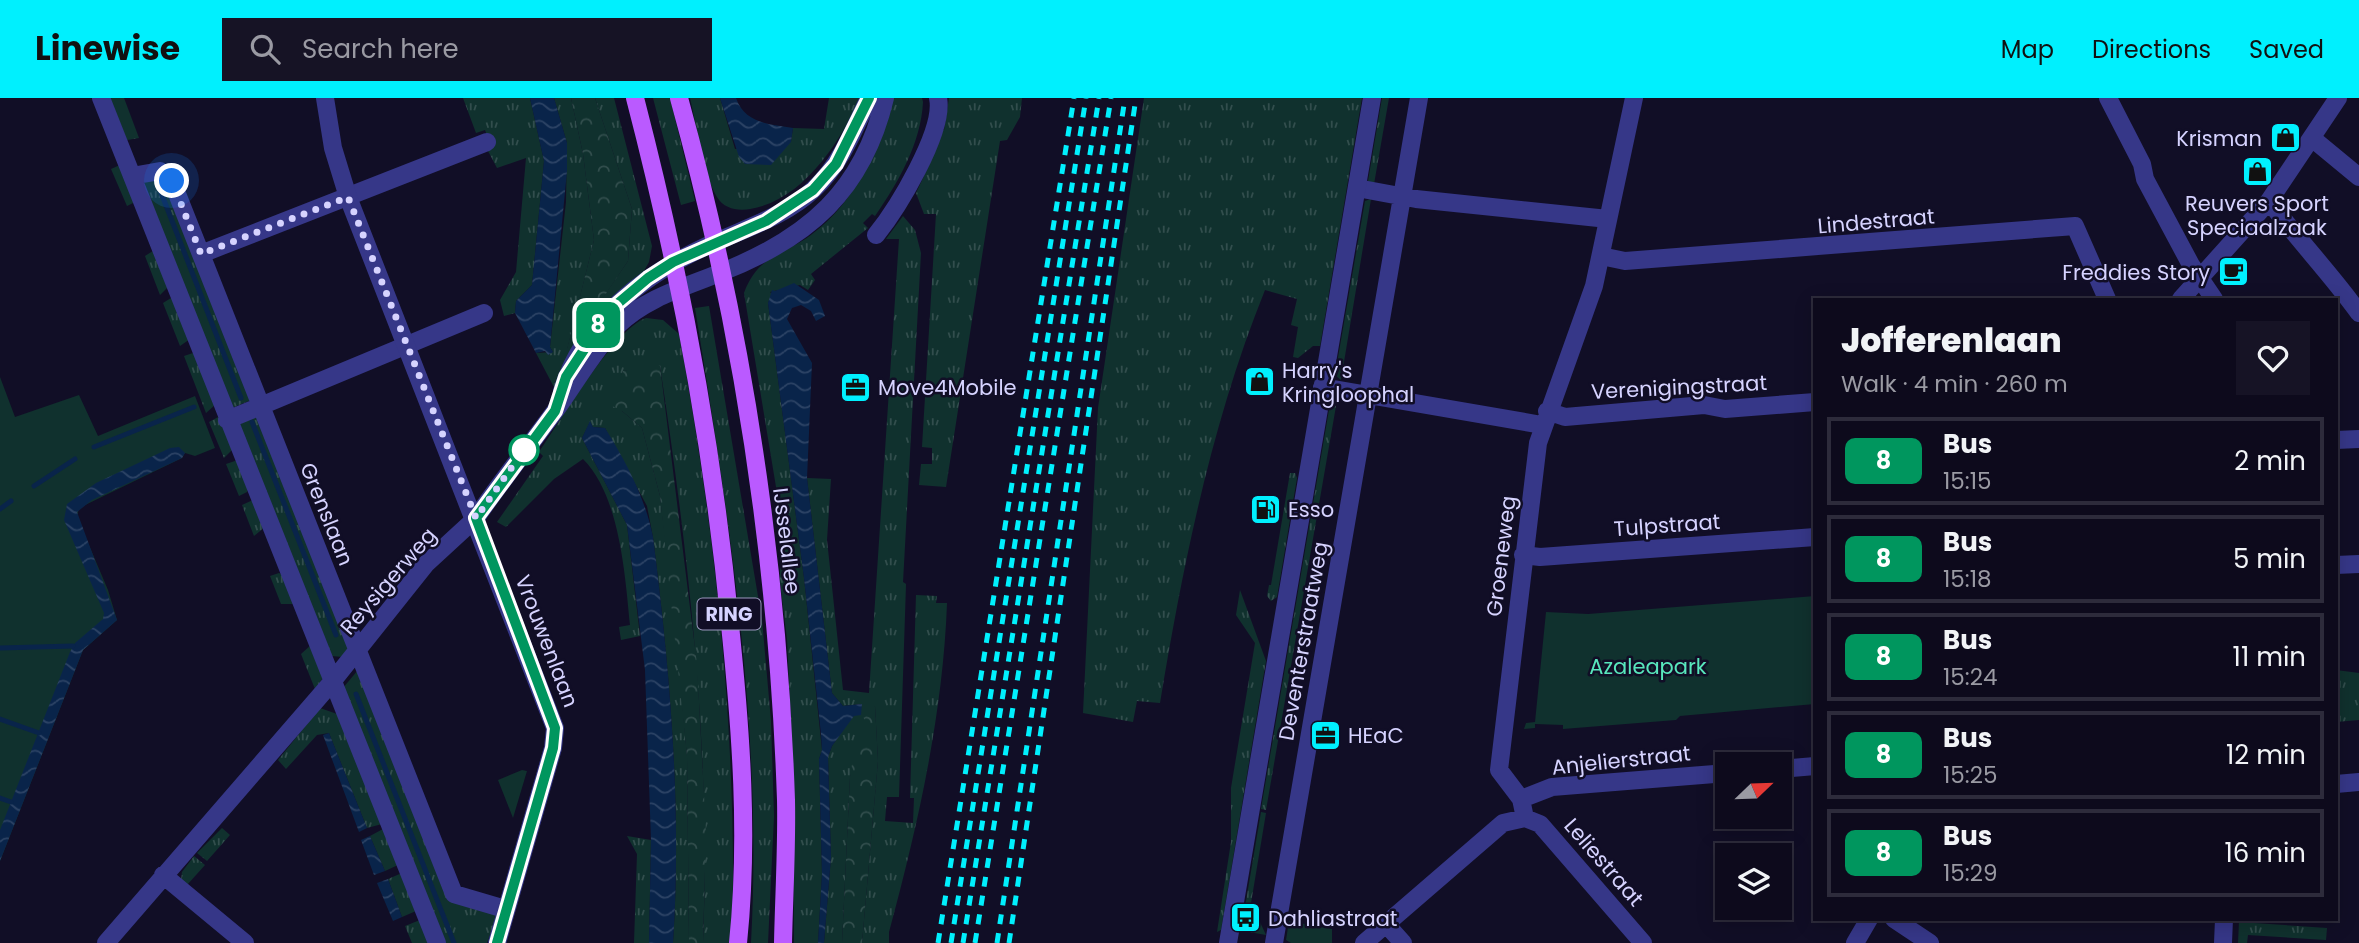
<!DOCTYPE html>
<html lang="en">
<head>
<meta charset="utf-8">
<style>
	body { margin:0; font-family:Poppins,sans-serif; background:#161325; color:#f1f3f6; height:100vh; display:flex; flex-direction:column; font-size:26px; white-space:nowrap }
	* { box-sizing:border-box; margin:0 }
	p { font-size:23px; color:#9a9aa3 }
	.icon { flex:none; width:38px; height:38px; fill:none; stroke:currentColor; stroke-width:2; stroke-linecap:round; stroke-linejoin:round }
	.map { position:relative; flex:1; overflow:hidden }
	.panel { position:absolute; left:1813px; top:200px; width:525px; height:623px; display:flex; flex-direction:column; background:#0d0a1c; border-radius:0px; box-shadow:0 4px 18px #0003,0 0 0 2px #2d2b3b }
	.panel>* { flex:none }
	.badge { padding:0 14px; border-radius:10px; font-size:24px; line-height:46px }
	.needle { width:46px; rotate:67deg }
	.buttons { position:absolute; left:1715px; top:654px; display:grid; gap:14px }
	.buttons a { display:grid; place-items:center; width:77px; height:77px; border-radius:0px; background:#0d0a1c; box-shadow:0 4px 18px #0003,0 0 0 2px #2d2b3b; font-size:35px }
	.you { position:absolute; width:35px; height:35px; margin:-18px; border:5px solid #fff; border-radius:50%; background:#1a73e8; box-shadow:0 0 0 10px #1a73e833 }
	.map>.badge { position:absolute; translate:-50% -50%; box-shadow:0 0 0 4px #fff }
	.round { display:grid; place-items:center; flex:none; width:74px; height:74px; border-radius:0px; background:#161325 }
	.head { display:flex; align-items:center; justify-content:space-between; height:119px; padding:0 28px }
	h1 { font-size:33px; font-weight:800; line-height:52px }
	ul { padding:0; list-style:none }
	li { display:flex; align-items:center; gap:21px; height:88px; margin:0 14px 10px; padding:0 14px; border:4px solid #2d2b3b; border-radius:0px }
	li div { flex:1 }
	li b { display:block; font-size:26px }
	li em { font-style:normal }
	li .badge { min-width:77px; font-weight:700; text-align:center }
	header { display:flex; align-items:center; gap:42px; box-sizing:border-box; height:98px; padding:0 35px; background:#00f0fe; color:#111 }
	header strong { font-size:33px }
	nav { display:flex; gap:38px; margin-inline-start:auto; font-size:24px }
	.search { width:490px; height:63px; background:#161325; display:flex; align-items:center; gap:18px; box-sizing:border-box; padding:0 24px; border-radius:0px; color:#9a9aa3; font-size:26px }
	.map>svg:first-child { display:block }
	.grass { fill:url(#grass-tufts) }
	.forest { fill:url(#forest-crowns) }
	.green { fill:#10312e }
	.water { fill:url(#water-waves) }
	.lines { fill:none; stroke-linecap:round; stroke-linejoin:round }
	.stream { stroke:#09244a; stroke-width:5 }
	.minor { stroke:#363788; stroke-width:18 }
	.tertiary { stroke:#363788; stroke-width:18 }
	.primary { stroke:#ba5aff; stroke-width:18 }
	.rail { stroke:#00f0fe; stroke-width:5; stroke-dasharray:10 9; stroke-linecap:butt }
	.line-casing { stroke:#fff; stroke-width:16 }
	.line { stroke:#00965e; stroke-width:10 }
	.walk { stroke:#d6d3ff; stroke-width:7; stroke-dasharray:0 12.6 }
	.stop-dot { fill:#fff; stroke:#00965e; stroke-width:3.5 }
	.labels { text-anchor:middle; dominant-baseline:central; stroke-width:5; stroke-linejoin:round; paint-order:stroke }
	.shield { fill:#110e26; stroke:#9b98be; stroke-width:2 }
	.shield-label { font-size:19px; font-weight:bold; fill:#d6d3ff }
	.poi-label { font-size:21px; fill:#d6d3ff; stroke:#110e26; text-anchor:start }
	.street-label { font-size:21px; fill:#d6d3ff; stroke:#110e26 }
	.park-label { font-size:21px; fill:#58e6bc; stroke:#110e26 }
</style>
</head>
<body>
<header>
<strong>Linewise</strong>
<div class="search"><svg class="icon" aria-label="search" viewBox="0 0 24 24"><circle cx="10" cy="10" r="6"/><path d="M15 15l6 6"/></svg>Search here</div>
<nav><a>Map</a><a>Directions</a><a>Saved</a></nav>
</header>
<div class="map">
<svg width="2359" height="845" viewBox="0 0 2359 845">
	<defs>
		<pattern id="grass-tufts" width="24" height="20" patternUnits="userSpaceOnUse" patternTransform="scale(1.75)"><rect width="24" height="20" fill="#10312e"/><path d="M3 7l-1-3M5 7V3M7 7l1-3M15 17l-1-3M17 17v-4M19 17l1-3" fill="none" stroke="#324e4d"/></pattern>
		<pattern id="forest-crowns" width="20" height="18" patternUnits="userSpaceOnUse" patternTransform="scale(1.75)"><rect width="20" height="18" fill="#10312e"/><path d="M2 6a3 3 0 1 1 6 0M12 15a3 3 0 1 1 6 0" fill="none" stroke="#324e4d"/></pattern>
		<pattern id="water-waves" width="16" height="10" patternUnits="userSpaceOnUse" patternTransform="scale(1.75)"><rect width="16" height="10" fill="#09244a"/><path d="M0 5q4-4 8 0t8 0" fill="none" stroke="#2c4365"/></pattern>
	</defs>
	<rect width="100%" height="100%" fill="#110e26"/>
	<path class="grass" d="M 110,0 L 124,0 L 139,40 L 127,42 Z
		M 463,0 L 530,0 L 544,63 L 532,187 L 516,203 L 515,215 L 504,218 L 500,202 L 516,174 L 526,60 L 497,70 L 488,53 L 492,50 L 485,32 L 476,35 Z
		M 554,0 L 571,0 L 583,56 L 594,142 L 567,252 L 628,163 L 632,111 L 595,0 L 614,0 L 652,148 L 649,164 L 641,178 L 556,293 L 536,255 L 553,254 L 550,249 L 566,104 L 567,45 Z
		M 653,0 L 670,0 L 695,103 L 681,107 Z
		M 690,0 L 720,0 L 735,51 L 791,44 L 793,30 L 824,31 L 829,0 L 861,0 C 839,44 804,102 750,111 C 738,113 724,111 717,99 C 704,79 696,25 690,0 Z
		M 891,0 L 922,0 L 923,4 C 921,45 898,85 875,118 L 872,116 L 863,125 L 868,130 L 811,176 L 815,182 L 808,192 L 800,187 L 770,194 L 772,196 L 768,205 L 804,480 L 822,652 L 819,661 L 822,776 L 818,845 L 794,845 L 793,670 L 787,541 L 780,484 L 780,413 L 744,195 C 758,157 782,158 811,137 C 856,104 878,52 891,0 Z
		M 949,0 L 1022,0 L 1020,19 L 1007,42 L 1000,43 L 946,389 L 919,387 L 921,366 L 932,366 L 932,350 L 922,349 L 936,116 L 924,116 L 916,95 L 930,65 L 941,32 L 944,32 Z
		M 1144,0 L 1362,0 L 1320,248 L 1313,248 L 1298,260 L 1293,259 L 1298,229 L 1291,227 L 1297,201 L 1265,192 C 1212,323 1183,466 1160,605 L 1137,603 L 1133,624 L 1083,615 L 1098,310 Z
		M 1382,0 L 1389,0 L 1374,86 L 1368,83 Z
		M 120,67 L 135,104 L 127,108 L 111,71 Z
		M 144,78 L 167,85 L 251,302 L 232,310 L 142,82 Z
		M 1371,101 L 1341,282 L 1335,277 L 1365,103 Z
		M 903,118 L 915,132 L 921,155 L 903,484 L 906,486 L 899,699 L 887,699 L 885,723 L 913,725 L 914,700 L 910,700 L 916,497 L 937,498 L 936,505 L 947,505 C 943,616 918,727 889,834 L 889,845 L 862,845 L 878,663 L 875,608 L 850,679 L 842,845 L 824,845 L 831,759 L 828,659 L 832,648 L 861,606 L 843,608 L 832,595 L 807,380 L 831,381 L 827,442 L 843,592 L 869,595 L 899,141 L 886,141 Z
		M 156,151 L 169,188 L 160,197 L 145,158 Z
		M 171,200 L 175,202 L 190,241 L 180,248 L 163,205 Z
		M 709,208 L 762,522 L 771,623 L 774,718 L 768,845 L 751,845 C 763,631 729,420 695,210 Z
		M 646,220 L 663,222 L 679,236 C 716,436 738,641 732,845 L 703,845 C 711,651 689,460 660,268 L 623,273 L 617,290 L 622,313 L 642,330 L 660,398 L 673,506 L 687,658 L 689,845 L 673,845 C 682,710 670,573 653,439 L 647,408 L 605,330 L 593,329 L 590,324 L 582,340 L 627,427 L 640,538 L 621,542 L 619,529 L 630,527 C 625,477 620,398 583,361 L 554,381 L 506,429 L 497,424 L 543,358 L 539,354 C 560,324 615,230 646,220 Z
		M 193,255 L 197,257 L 216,306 L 206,315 L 184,258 Z
		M 1330,306 L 1336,308 L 1266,712 L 1261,711 Z
		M 256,316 L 350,549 L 343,559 L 332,558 L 239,327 Z
		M 220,318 L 232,352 L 224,360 L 209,324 Z
		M 238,362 L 249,388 L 247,394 L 239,398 L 226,366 Z
		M 1290,375 L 1295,375 L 1297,380 L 1277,499 L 1271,503 L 1267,498 L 1269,487 L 1271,487 Z
		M 253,402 L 265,429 L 254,438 L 242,407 Z
		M 279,475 L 283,477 L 295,506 L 281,506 L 270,478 Z
		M 1240,492 L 1266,563 L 1221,832 L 1217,834 L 1231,744 L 1231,690 L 1255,545 L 1236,517 Z
		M 311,547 L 323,580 L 315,591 L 301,556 Z
		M 358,572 L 451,802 L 497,817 L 487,845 L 443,845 L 343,590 Z
		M 2336,572 L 2359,575 L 2359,622 L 2336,624 Z
		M 320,610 L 337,616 L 382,726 L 367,730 L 329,635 L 317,637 L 286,671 L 278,662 Z
		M 1261,714 L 1266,715 L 1251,805 L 1266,837 L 1249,834 L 1252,816 L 1244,815 Z
		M 222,730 L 230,737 L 207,763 L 197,755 Z
		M 383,731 L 398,767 L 385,773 L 370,738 Z
		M 627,738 L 651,742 L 649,845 L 634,845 L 637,756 Z
		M 194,758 L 205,767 L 187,787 L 181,782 L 182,774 Z
		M 402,775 L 416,813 L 402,819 L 388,781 Z
		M 420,822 L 429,845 L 412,845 L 405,828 Z
		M 2239,824 L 2327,830 L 2326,842 L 2248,837 L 2247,845 L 2238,845 Z"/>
	<path class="forest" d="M 571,0 L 595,0 L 632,111 L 628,163 L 566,255 L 594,142 L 583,56 Z
		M 650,267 L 660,268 L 697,566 L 706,734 L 703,845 L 689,845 L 687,658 L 660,398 L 642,330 L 622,313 L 608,306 L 623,273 Z
		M 875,608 L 878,663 L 862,845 L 842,845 L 850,679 L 856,641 L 866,617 Z"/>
	<path class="green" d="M 0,279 L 15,319 L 79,297 L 98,338 L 195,298 L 215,350 L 195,358 L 185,355 L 182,360 L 79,410 L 77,419 L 108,492 L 117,522 L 83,552 L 0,763 Z
		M 1815,498 L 1815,606 L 1680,618 L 1676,622 L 1563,631 L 1563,627 L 1535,626 L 1535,630 L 1524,631 L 1526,625 L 1535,624 L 1546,514 L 1588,516 Z
		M 522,672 L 527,673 L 513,720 L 498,682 Z
		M 1289,823 L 1332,831 L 1332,845 L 1291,845 L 1286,842 Z"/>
	<path class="water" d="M 530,0 L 554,0 L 567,45 L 567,73 L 550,249 L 553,254 L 548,257 L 545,253 L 536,255 L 515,215 L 516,203 L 532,187 L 544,63 Z
		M 720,0 L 736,0 C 745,26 770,26 793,30 L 791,44 L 771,67 L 745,66 L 739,59 Z
		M 794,185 L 819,202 L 825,218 L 816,223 L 811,213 L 801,207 L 792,210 L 787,221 L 812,265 L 807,380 L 832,595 L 843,608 L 862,606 L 861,617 L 854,618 L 832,648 L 828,659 L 831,759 L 824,845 L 818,845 L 822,776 L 819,661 L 822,652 L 821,636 L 804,480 L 768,205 L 772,192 L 775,193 Z
		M 590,323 L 593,329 L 605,330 C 626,364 645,399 653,439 C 670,573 682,710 673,845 L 649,845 L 651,742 L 645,572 L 627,427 L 582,340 Z
		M 179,349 L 185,355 L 182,360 L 92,402 L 77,414 L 117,522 L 83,552 L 0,763 L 0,732 L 70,554 L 75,545 L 103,521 L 104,515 L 64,422 L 67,406 L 96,385 L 170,350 Z
		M 329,635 L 367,730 L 359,734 L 323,637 Z
		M 370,738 L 385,773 L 374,777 L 361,742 Z
		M 388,781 L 402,819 L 393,823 L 377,785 Z"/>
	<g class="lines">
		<path class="stream" d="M 160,92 L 241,300
			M 252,324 L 336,537
			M 94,349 L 194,309
			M 34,388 L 75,361
			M 0,411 L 11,403
			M 0,550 L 73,548
			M 356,596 L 454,845
			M 0,621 L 39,635
			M 0,700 L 11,704"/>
		<path class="minor" d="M 101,0 L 437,845
			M 2108,0 L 2142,66 L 2145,81 L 2191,167 L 2214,201
			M 2313,41 L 2359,79
			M 132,78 L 160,73 L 172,83 L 454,796 L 505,811
			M 1357,90 L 1416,101 L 1608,121
			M 2269,103 C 2298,142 2331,176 2359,215
			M 876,137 C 897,111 945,33 938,0
			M 201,156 L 487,44
			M 1601,158 L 1625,163 L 2075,128 L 2107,201
			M 2181,201 L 2269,103 L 2338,0
			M 1322,289 L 1542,327
			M 1547,313 L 1565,319 L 1704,307 L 1725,311 L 1815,304
			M 227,322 L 484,215
			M 2336,342 L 2359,341
			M 1523,457 L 1540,459 L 1815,439
			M 2336,467 L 2359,466
			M 1780,671 L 1815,668
			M 2336,686 L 2359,684
			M 1521,701 L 1552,689 L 1727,675
			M 1525,720 L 1521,701 L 1499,672 L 1538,345 L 1594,188 L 1634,0
			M 163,777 L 245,845
			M 1894,821 L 1930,845
			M 1386,826 L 1403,845
			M 106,845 L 332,584 L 426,466 L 476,420
			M 1274,845 L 1419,0
			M 1364,845 L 1503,725 L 1525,720 L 1540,726 L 1643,845
			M 1855,845 L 1869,821
			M 2223,845 L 2224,821"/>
		<path class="tertiary" d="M 325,0 L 333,50 L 348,99 L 555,630 L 553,650 L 497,845
			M 562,293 C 586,217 650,172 720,142 C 752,128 788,116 814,91 C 840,67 854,32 869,0
			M 476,420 C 502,382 531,346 558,309 C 577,282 595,251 618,227 C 647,199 686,189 722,174 C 808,140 863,93 885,0
			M 1228,845 L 1372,0"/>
		<path class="primary" d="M 635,0 C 680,173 713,349 730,527 C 741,633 749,739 738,845
			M 679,0 C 742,227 778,466 786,702 C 787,749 784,797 783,845"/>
		<path class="rail" d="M 938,845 L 1074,0
			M 951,845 L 1086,0
			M 963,845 L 1099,0
			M 975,845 L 1111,0
			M 997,845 L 1125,0
			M 1009,845 L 1136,0"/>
	</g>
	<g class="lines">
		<defs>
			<path id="line" d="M 497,845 L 553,650 L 555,630 L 476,420 L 555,313 L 566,279 L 610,212 L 648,180 L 673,164 L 766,123 L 813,92 L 836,66 L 869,0"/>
		</defs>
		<use href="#line" class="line-casing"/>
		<use href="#line" class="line"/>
		<path class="walk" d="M 172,83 L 201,156 L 348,99 L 476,420 L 524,352"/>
	</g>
	<defs>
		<symbol id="shop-square" viewBox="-11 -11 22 22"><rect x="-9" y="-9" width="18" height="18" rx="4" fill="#00f0fe" stroke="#110e26"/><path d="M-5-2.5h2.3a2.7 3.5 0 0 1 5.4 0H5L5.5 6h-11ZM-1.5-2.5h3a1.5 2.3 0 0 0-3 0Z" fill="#111"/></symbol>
		<symbol id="cafe-square" viewBox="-11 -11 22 22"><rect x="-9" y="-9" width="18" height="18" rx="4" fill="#00f0fe" stroke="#110e26"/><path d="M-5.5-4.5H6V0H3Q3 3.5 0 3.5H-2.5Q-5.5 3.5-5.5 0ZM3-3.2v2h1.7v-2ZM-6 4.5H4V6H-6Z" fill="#111"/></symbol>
		<symbol id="office-square" viewBox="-11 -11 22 22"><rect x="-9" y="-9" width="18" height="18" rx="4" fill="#00f0fe" stroke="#110e26"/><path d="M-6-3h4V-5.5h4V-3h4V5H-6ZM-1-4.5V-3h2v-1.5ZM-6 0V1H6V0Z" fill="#111"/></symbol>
		<symbol id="fuel-square" viewBox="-11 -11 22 22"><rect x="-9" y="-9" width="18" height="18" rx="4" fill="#00f0fe" stroke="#110e26"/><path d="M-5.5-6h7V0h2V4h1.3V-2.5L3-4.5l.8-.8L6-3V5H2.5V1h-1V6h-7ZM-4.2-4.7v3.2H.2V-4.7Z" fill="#111"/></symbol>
		<symbol id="bus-square" viewBox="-11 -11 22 22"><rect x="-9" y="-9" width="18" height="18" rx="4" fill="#00f0fe" stroke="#110e26"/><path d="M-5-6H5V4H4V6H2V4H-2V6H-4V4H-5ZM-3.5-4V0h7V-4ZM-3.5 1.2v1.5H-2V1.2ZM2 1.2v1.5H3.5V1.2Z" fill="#111"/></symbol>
	</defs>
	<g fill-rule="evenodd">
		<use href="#shop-square" x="2268" y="22" width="35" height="35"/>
		<use href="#shop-square" x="2240" y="56" width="35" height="35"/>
		<use href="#cafe-square" x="2216" y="156" width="35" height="35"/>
		<use href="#shop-square" x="1242" y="266" width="35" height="35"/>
		<use href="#office-square" x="838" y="272" width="35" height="35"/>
		<use href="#fuel-square" x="1248" y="394" width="35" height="35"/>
		<use href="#office-square" x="1308" y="620" width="35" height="35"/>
		<use href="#bus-square" x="1228" y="802" width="35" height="35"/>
	</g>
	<circle class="stop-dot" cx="524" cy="352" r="14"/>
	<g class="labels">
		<rect class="shield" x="697.5" y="500.5" width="63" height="31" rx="5"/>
		<g class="shield-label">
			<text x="729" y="516">RING</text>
		</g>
		<g class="poi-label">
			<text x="2262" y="40" text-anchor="end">Krisman</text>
			<text x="2257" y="105" text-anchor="middle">Reuvers Sport<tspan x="2257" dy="24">Speciaalzaak</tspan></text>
			<text x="2210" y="174" text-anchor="end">Freddies Story</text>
			<text x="1282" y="272">Harry's<tspan x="1282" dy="24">Kringloophal</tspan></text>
			<text x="878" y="289">Move4Mobile</text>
			<text x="1288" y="411">Esso</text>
			<text x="1348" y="637">HEaC</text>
			<text x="1268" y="820">Dahliastraat</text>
		</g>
		<g class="street-label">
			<text transform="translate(1876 123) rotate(-5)">Lindestraat</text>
			<text transform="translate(1679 289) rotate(-3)">Verenigingstraat</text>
			<text transform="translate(327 416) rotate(68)">Grenslaan</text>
			<text transform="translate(1667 427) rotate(-4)">Tulpstraat</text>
			<text transform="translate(787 443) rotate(83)">IJsselallee</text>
			<text transform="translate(1501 458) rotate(-83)">Groeneweg</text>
			<text transform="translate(388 483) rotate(-49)">Reysigerweg</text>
			<text transform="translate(547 543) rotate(69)">Vrouwenlaan</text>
			<text transform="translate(1303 543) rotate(-80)">Deventerstraatweg</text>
			<text transform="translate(1621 662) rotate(-6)">Anjelierstraat</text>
			<text transform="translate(1604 764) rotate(49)">Leliestraat</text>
		</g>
		<g class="park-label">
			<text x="1648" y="568">Azaleapark</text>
		</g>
	</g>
</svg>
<div class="buttons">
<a><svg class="needle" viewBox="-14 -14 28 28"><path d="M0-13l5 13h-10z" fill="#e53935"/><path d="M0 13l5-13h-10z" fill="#9a9aa3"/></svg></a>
<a><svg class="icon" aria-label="layers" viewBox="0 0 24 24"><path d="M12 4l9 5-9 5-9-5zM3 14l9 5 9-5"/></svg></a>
</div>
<div class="you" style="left:172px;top:83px"></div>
<b class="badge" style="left:598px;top:227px;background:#00965e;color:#fff">8</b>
<section class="panel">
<div class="head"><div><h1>Jofferenlaan</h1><p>Walk · 4 min · 260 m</p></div><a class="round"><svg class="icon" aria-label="heart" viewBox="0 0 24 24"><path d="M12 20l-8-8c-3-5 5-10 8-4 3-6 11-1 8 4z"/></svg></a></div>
<ul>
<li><span class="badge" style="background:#00965e;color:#fff">8</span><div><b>Bus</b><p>15:15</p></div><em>2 min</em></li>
<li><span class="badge" style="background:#00965e;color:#fff">8</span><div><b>Bus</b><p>15:18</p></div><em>5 min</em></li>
<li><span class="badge" style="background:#00965e;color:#fff">8</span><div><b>Bus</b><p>15:24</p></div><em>11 min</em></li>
<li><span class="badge" style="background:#00965e;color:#fff">8</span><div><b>Bus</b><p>15:25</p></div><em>12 min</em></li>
<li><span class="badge" style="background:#00965e;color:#fff">8</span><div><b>Bus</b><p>15:29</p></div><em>16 min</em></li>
</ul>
</section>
</div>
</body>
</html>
